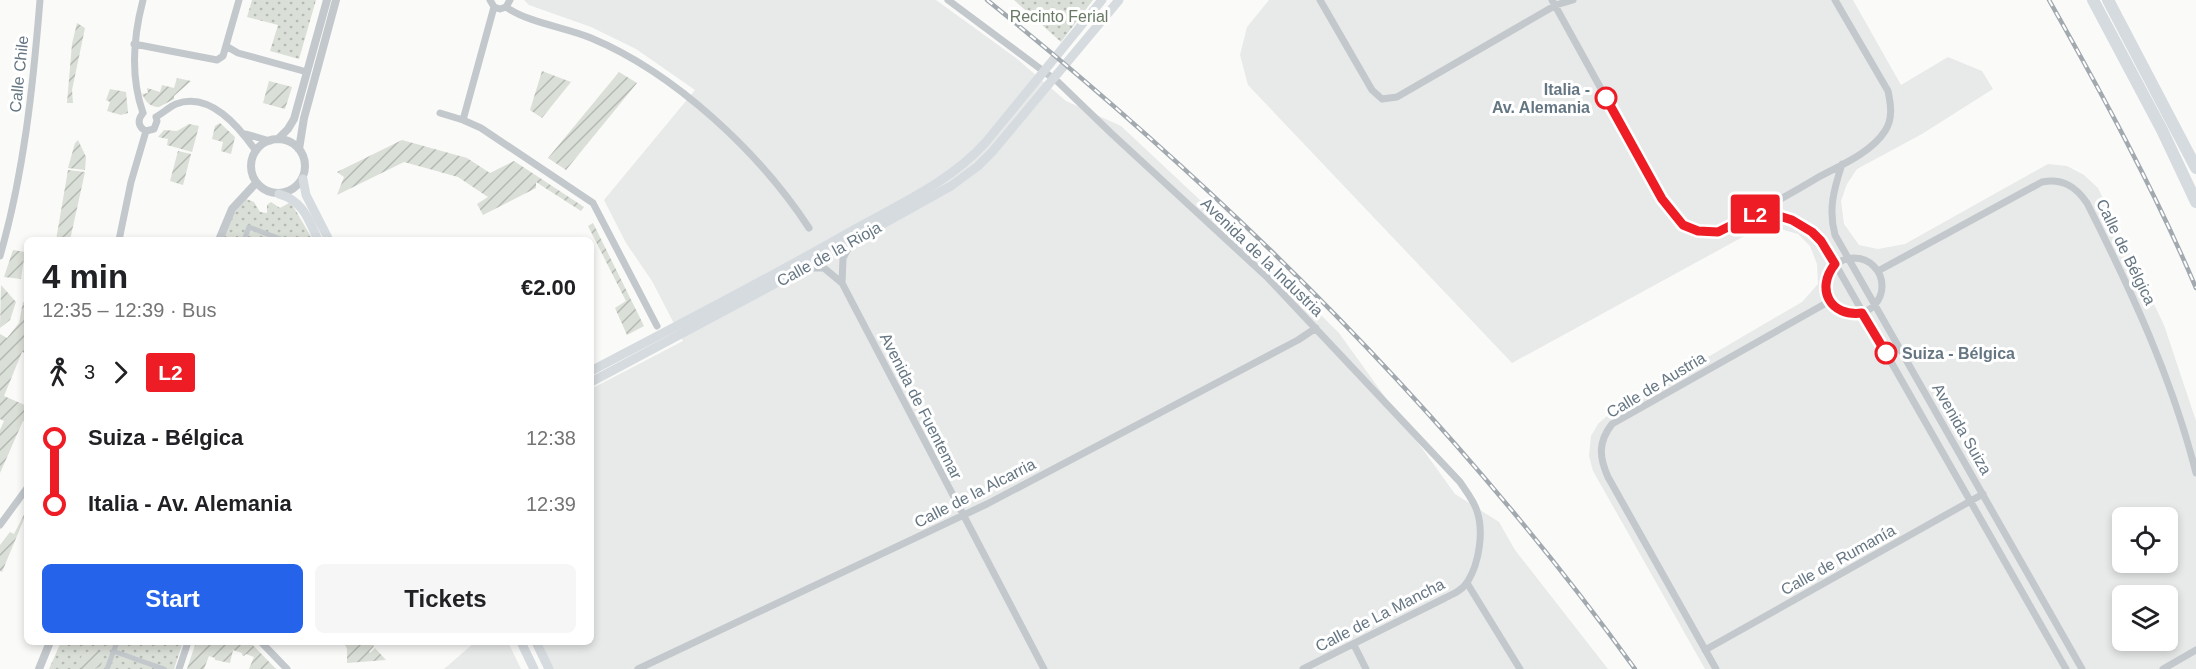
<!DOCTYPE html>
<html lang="en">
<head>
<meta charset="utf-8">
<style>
	body { margin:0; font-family:Arial,sans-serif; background:#f6f6f6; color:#202124; height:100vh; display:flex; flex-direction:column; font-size:22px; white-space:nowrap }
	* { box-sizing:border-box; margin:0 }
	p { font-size:20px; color:#757577 }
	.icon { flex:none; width:33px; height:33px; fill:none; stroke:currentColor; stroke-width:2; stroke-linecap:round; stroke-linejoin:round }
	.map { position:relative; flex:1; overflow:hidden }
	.details { position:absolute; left:24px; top:237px; width:570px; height:408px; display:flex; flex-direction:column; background:#fff; border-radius:9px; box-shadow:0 3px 9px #0003 }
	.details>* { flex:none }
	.badge { padding:0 12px; border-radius:4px; font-size:21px; line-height:39px }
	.controls { position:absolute; left:2112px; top:507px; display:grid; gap:12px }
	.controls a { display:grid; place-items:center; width:66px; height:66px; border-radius:9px; background:#fff; box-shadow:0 3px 9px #0003; font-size:30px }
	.map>.badge { position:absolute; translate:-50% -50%; box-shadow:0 0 0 3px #fff }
	.legs { display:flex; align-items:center; gap:9px; height:66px; padding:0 18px; font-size:20px }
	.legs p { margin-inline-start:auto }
	.overview { display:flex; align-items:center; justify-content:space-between; height:102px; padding:0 18px }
	h1 { font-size:33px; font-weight:700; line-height:45px }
	.button { display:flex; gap:12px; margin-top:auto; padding:12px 18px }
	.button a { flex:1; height:69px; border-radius:9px; background:#2563eb; color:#fff; font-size:24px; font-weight:700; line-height:69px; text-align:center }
	.button a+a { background:#f6f6f6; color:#202124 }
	ul { padding:0 18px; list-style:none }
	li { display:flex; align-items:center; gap:21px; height:66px; font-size:22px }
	li i { display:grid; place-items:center; width:9px; height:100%; margin:0 8px; background:currentColor }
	li i::after { content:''; width:15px; height:15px; margin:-8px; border:4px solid; border-radius:50%; background:#fff }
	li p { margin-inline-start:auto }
	li:first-child i { background:linear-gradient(#0000 50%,currentColor 0) }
	li:last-child i { background:linear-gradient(currentColor 50%,#0000 0) }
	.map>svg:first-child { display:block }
	.built { fill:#e8e9e9; fill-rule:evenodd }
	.park { fill:url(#park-dots) }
	.garden { fill:url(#garden-furrows) }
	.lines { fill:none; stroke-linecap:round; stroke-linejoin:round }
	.pedestrian { stroke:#c3c8cc; stroke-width:5 }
	.minor { stroke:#c3c8cc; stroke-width:7 }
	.tertiary { stroke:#c3c8cc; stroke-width:8 }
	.secondary { stroke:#d6dbdf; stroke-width:9 }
	.motorway { stroke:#d6dbdf; stroke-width:12 }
	.rail-casing { stroke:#a2aab0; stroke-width:4.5 }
	.rail { stroke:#fff; stroke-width:2; stroke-dasharray:7; stroke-linecap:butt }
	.line-1-casing { stroke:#fff; stroke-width:14 }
	.line-1 { stroke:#ee1c25; stroke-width:9 }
	.stop-1-dot { fill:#fff; stroke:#ee1c25; stroke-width:3 }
	.labels { text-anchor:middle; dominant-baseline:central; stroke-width:6; stroke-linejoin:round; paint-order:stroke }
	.park-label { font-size:16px; fill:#687a64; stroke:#fff }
	.street-label { font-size:16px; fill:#657683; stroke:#fff }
	.stop-label { font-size:16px; font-weight:bold; fill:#657683; stroke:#fff; text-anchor:end }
</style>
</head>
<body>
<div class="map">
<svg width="2196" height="669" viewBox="0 0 2196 669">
	<defs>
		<pattern id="park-dots" width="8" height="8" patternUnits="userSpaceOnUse" patternTransform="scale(1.5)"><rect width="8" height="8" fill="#dadfd7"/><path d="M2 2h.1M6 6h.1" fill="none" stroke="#b4b9b4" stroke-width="1.8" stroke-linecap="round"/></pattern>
		<pattern id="garden-furrows" width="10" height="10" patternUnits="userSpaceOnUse" patternTransform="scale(1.5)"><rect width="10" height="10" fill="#dadfd7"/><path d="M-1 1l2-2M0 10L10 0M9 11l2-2" fill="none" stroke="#b4b9b4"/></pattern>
	</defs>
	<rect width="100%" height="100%" fill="#fafaf8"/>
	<path class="built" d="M 524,0 L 936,0 L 1016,58 L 1066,101 L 1121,126 L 1295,289 L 1339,333 L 1455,494 L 1499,522 L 1515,550 L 1608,669 L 553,669 L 541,642 L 591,642 L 591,389 L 683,341 L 652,281 L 626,243 L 604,200 L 695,90 L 636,49 L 591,27 L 529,5 Z
		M 1269,0 L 1853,0 L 1901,85 L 1948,57 L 1982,71 L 1993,89 L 1922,134 L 1857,169 L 1847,184 L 1841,201 L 1844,224 L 1859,245 L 1878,249 L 1905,244 L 2048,164 L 2067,166 L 2084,175 L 2098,188 L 2164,325 L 2196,421 L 2196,669 L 1705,669 L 1593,471 L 1589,456 L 1591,436 L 1598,424 L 1607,416 L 1802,302 L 1818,284 L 1817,264 L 1810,246 L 1798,234 L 1780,229 L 1761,227 L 1512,363 L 1248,85 L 1240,55 L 1247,27 ZM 2122,518 L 2168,518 L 2168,562 L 2122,562 ZM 2122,596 L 2168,596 L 2168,640 L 2122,640 Z
		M 475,642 L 508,642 L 521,669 L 444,669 Z"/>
	<path class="park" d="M 252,0 L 316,0 L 299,59 L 270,51 L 278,25 L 247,17 Z
		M 1014,0 L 1093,0 L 1061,42 Z
		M 246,199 L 254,202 L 260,212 L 267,213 L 267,205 L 271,202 L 280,208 L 289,203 L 293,206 L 313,240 L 221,240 L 230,218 Z
		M 61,642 L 183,642 L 174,669 L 49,669 Z"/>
	<path class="garden" d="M 77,23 L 85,28 L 72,90 L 73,103 L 67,103 L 72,44 Z
		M 542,71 L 571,82 L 542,118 L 530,110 Z
		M 619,72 L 637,83 L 566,170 L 548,158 Z
		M 177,78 L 191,81 L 174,96 L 174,99 L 159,107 C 150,107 146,102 142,94 L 148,93 L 147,88 L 160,92 L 162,85 L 174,88 Z
		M 269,81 L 292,87 L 285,109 L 263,103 Z
		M 110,89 L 126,92 L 128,113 L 121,115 L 107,111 L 110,102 L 106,100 Z
		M 220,123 L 235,137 L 231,154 L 221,151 L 223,142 L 212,139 L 215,126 Z
		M 189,124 L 199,126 L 192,152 L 167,145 L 168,139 L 158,137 L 164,130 L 177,131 Z
		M 78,140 L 86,157 L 85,170 L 68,168 L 75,143 Z
		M 402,140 L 467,158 L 490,173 L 514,161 L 584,207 L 581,211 L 536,182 L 536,188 L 483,215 L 477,204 L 488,197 L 458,177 L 404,162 L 337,195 L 344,177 L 337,172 Z
		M 178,151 L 191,154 L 183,185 L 170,181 Z
		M 68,170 L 85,172 L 70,240 L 56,240 Z
		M 593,223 L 644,326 L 627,335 L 615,308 L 626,301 L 588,226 Z
		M 13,250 L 25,252 L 21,279 L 4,277 Z
		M 1,285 L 16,302 L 10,320 L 0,328 Z
		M 23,302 L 27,302 L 27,354 L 22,352 L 4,396 L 27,406 L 27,422 L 23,421 L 0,473 L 0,430 L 4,421 L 0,419 L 0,334 L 7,338 L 19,323 Z
		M 27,509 L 27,520 L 24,519 L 2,572 L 0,571 L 0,545 L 10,532 L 14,534 Z
		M 196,642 L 250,642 L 276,669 L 249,669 L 254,657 L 246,654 L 244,656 L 242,655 L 242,653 L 233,650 L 230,663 L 215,660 L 215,658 L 209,656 L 204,669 L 187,669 Z
		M 344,642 L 360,642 L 362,644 L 370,642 L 374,646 L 369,652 L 370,653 L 375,648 L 386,660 L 347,663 L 347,649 Z
		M 97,650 L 103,655 L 101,666 L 95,669 L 82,669 C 75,657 85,650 97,650 Z"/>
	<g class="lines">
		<path class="pedestrian" d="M 244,240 L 249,227 L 283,240
			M 113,651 L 164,669
			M 107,669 L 117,642"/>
		<path class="minor" d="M 490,0 L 494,7 L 500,9 L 506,7 L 510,0
			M 948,0 L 1058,82 L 1112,134 L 1268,278 L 1460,482 C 1466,491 1474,501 1477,511 C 1484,532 1479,563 1468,581 C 1463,590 1453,594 1445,598 L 1303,669
			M 1320,0 L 1372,90 L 1382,99 L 1397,97 L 1556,5 L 1573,0
			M 1552,0 L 1662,199 C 1679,224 1691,238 1725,230 C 1756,213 1787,196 1817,178 C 1839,166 1871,153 1885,131 C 1893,119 1891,105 1888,91 L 1835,0
			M 506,7 C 529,23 565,27 591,38 C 675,73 760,153 809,228
			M 134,44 L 217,60 L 223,56 L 239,0
			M 226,46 L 238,53 L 307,72
			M 143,113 C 130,76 133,38 143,0
			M 143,113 C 137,120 138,127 146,131
			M 440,113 L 463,120 L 481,128 L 593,203 L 657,326
			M 156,117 C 163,113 169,107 176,104 C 210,91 239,127 256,151
			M 463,120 L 494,7
			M 146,131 L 154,129 L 157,121 L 156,117
			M 246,134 L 270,141
			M 1842,164 C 1834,189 1828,209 1835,235 L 2082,669
			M 1758,212 C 1792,217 1809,225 1829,253 L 2066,669
			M 119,240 L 131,182 L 146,131
			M 0,256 C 24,173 33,86 40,0
			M1826 286a28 28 0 1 1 56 0a28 28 0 1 1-56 0Z
			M 805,268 L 824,268 L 842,283 L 1044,669
			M 1878,271 L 2042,182 C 2063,178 2076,187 2087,203 C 2131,290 2172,378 2196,473
			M 842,283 L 843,258 L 851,243
			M 0,525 L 27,488
			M 1467,583 L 1520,669
			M 261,642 L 287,669
			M 1354,645 L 1366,669
			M 1705,650 L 1983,494
			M 179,669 L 188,642
			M 638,669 L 987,504 L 1298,340 L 1316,328
			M 1716,669 L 1608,477 C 1599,457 1598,442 1612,424 L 1830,301
			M 2163,669 L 2196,650"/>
		<path class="tertiary" d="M251 166a27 27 0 1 1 54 0a27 27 0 1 1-54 0Z
			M 278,139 L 288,129 L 294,119 L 327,0
			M 299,149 L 304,118 L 336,0
			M 219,240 L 232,209 L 256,183
			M 39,669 L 50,642"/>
		<path class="secondary" d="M 303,179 L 306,195 L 329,240
			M 279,194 C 303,201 308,218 318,240
			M 591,371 C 680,324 770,278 857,228 C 902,203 951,181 986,142 L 1102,0
			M 591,382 L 795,273 L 951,186 L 978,166 L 992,152 L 1119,0
			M 521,642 L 534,669
			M 536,642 L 549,669"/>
		<path class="motorway" d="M 2093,0 L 2162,130 L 2196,202
			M 2108,0 L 2196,168"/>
		<defs>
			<path id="rail" d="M 987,0 C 1228,194 1453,417 1635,669
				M 2049,0 C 2102,94 2154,189 2196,288"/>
		</defs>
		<use href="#rail" class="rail-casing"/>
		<use href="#rail" class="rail"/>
	</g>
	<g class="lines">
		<defs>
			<path id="line-1" d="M 1606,98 L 1662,199 L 1683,225 L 1698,231 L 1718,232 L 1758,212 L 1776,215 L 1792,220 L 1812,232 L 1821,241 L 1835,264 C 1815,289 1830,317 1862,313 L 1886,353"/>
		</defs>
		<use href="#line-1" class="line-1-casing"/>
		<use href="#line-1" class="line-1"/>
	</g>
	<g class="stop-1-dot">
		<circle cx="1606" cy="98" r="10"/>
		<circle cx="1886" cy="353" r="10"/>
	</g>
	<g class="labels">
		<g class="park-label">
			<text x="1059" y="16">Recinto Ferial</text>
		</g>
		<g class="street-label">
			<text transform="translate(19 74) rotate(-84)">Calle Chile</text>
			<text transform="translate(2126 252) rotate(64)">Calle de Bélgica</text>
			<text transform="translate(829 254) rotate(-29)">Calle de la Rioja</text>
			<text transform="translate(1262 257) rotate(44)">Avenida de la Industria</text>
			<text transform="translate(1656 385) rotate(-31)">Calle de Austria</text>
			<text transform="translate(921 406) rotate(63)">Avenida de Fuentemar</text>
			<text transform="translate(1962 429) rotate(60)">Avenida Suiza</text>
			<text transform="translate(975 493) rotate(-27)">Calle de la Alcarria</text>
			<text transform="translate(1838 560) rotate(-29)">Calle de Rumanía</text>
			<text transform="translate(1380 615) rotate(-27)">Calle de La Mancha</text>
		</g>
		<g class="stop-label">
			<text x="1590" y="89">Italia -<tspan x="1590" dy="18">Av. Alemania</tspan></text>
			<text x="1902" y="353" text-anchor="start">Suiza - Bélgica</text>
		</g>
	</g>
</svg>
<div class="controls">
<a><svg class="icon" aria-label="locate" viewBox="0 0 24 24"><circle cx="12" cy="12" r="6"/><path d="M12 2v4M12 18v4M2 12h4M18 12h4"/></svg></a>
<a><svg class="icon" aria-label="layers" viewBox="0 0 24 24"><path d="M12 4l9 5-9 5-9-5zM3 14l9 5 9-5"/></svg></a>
</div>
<b class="badge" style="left:1755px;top:214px;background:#ee1c25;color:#fff">L2</b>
<section class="details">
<div class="overview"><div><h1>4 min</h1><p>12:35 – 12:39 · Bus</p></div><b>€2.00</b></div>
<div class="legs"><svg class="icon" aria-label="walk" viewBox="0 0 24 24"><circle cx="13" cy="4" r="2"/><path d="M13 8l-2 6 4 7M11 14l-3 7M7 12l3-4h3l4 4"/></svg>3<svg class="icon" aria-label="forward" viewBox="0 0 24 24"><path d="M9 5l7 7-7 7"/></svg><b class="badge" style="background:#ee1c25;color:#fff">L2</b></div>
<ul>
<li><i style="color:#ee1c25"></i><b>Suiza - Bélgica</b><p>12:38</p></li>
<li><i style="color:#ee1c25"></i><b>Italia - Av. Alemania</b><p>12:39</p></li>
</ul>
<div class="button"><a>Start</a><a>Tickets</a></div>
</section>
</div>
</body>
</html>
